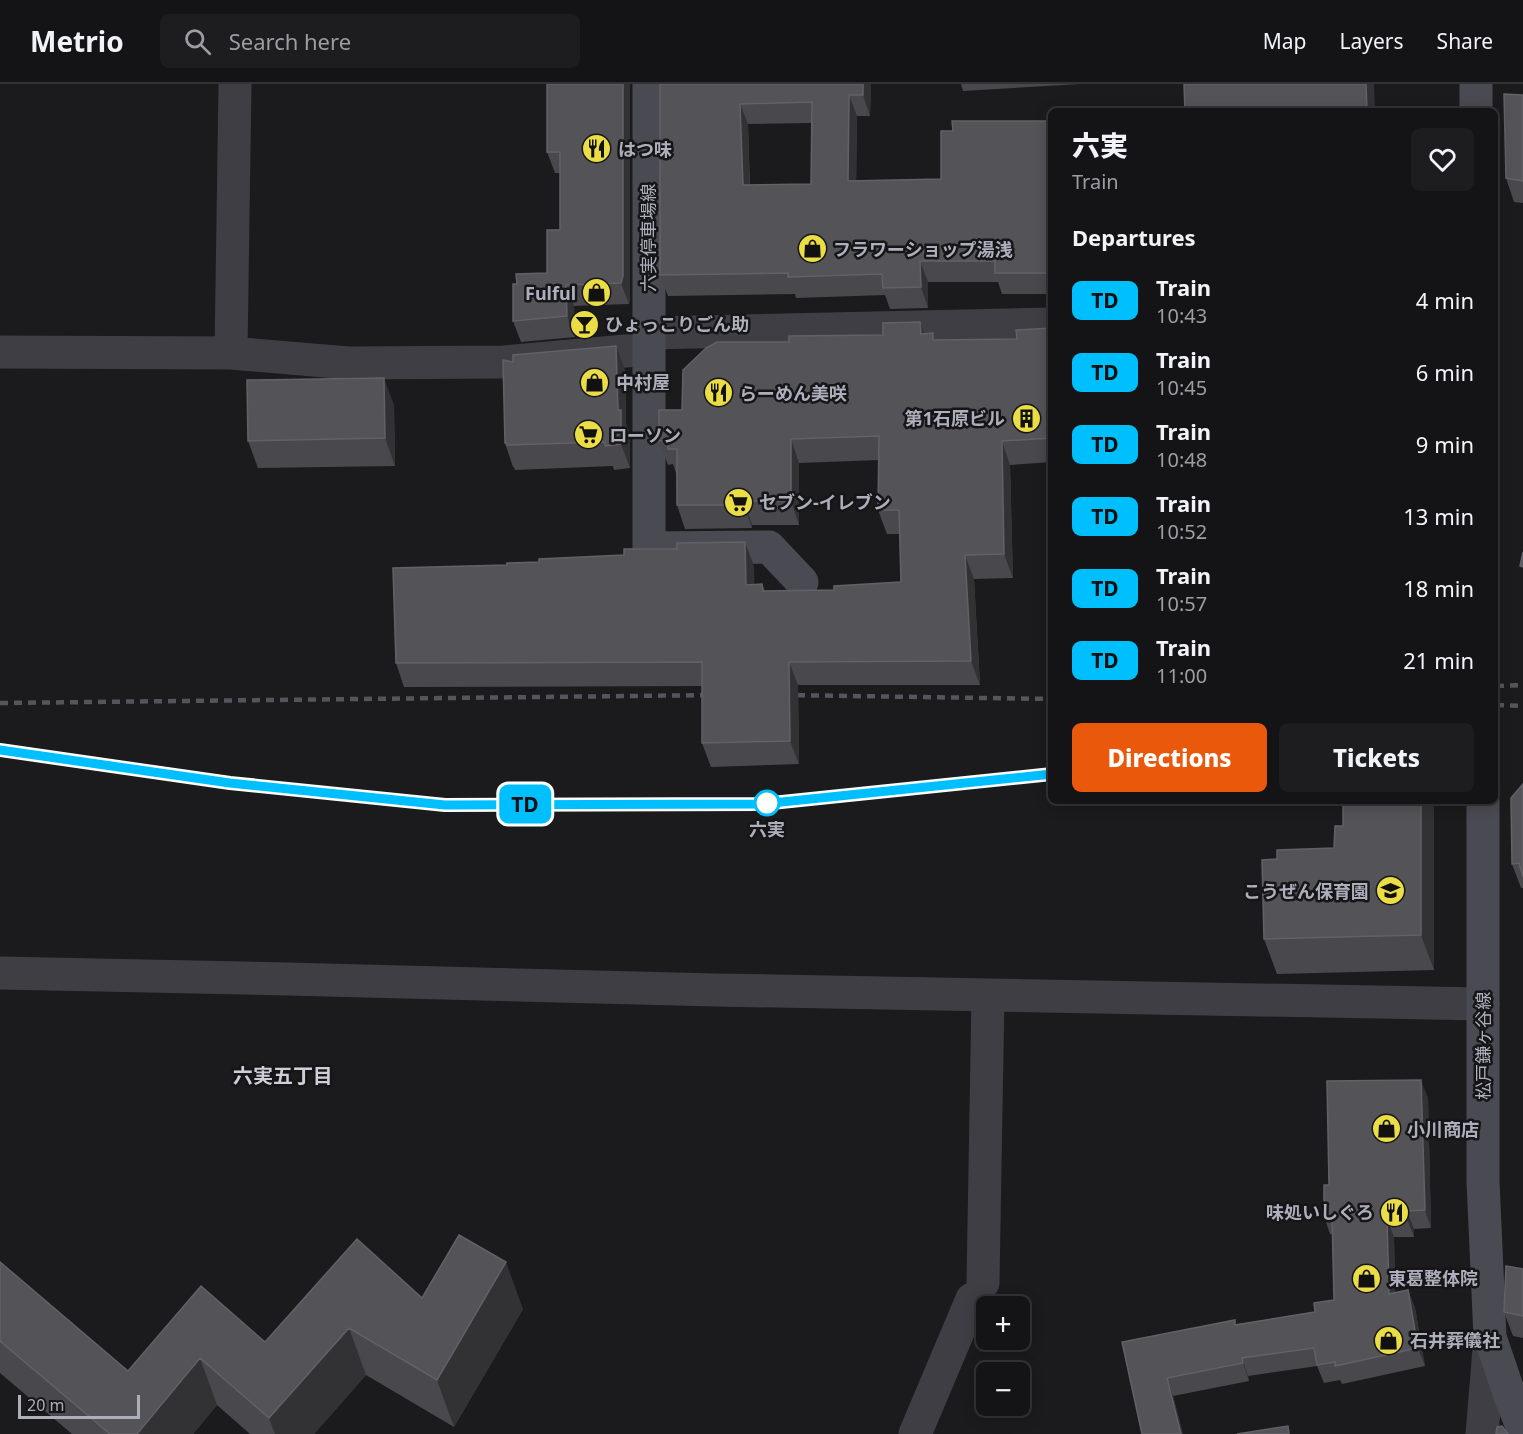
<!DOCTYPE html>
<html lang="en">
<head>
<meta charset="utf-8">
<style>
	body { margin:0; font-family:"Noto Sans","Noto Sans JP",sans-serif; background:#1d1d1f; color:#f1f3f6; height:100vh; display:flex; flex-direction:column; font-size:22px; white-space:nowrap }
	* { box-sizing:border-box; margin:0 }
	p { font-size:20px; color:#9d9ea1 }
	.icon { flex:none; width:33px; height:33px; fill:none; stroke:currentColor; stroke-width:2; stroke-linecap:round; stroke-linejoin:round }
	.map { position:relative; flex:1; overflow:hidden }
	.drawer { position:absolute; left:1048px; top:24px; width:450px; height:696px; display:flex; flex-direction:column; background:#141416; border-radius:9px; box-shadow:0 3px 15px #0003,0 0 0 2px #333335 }
	.drawer>* { flex:none }
	.badge { padding:0 12px; border-radius:9px; font-size:21px; line-height:39px }
	.fabs { position:absolute; left:976px; top:1212px; display:grid; gap:12px }
	.fabs a { display:grid; place-items:center; width:54px; height:54px; border-radius:9px; background:#141416; box-shadow:0 3px 15px #0003,0 0 0 2px #333335; font-size:30px }
	.scale { position:absolute; left:18px; bottom:15px; width:122px; box-sizing:border-box; padding-left:6px; border:3px solid #aeafbc; border-top:0; font-size:16px; line-height:21px; white-space:nowrap; color:#aeafbc; -webkit-text-stroke:4px #161618; paint-order:stroke }
	.map>.badge { position:absolute; translate:-50% -50%; box-shadow:0 0 0 3px #fff }
	h2 { padding:0 24px; font-size:22px; line-height:54px }
	.round { display:grid; place-items:center; flex:none; width:63px; height:63px; border-radius:9px; background:#1d1d1f }
	.summary { display:flex; align-items:center; justify-content:space-between; height:102px; padding:0 24px }
	h1 { font-size:28px; font-weight:800; line-height:45px }
	.action { display:flex; gap:12px; margin-top:auto; padding:12px 24px }
	.action a { flex:1; height:69px; border-radius:9px; background:#ea580c; color:#fff; font-size:24px; font-weight:800; line-height:69px; text-align:center }
	.action a+a { background:#1d1d1f; color:#f1f3f6 }
	ul { padding:0; list-style:none }
	li { display:flex; align-items:center; gap:18px; height:72px; padding:0 24px }
	li div { flex:1 }
	li b { display:block; font-size:22px }
	li em { font-style:normal }
	li .badge { min-width:66px; font-weight:700; text-align:center }
	header { display:flex; align-items:center; gap:36px; box-sizing:border-box; height:84px; padding:0 30px; background:#141416; border-bottom:2px solid #333335 }
	header strong { font-size:28px }
	nav { display:flex; gap:33px; margin-inline-start:auto; font-size:21px }
	.search { width:420px; height:54px; background:#1d1d1f; display:flex; align-items:center; gap:15px; box-sizing:border-box; padding:0 21px; border-radius:9px; color:#9d9ea1; font-size:22px }
	.map>svg:first-child { display:block }
	.lines { fill:none; stroke-linecap:round; stroke-linejoin:round }
	.minor { stroke:#3e3e44; stroke-width:33 }
	.tertiary { stroke:#3e3e44; stroke-width:33 }
	.secondary { stroke:#4a4a52; stroke-width:33 }
	.rail { stroke:#55555d; stroke-width:4.5; stroke-dasharray:8 6; stroke-linecap:butt }
	.wall { fill:#49484c; fill-rule:evenodd }
	.shaded-wall { fill:#323134 }
	.building { fill:#545358; stroke:#626168; stroke-width:1.5; fill-rule:evenodd }
	.line-casing { stroke:#fff; stroke-width:14 }
	.line { stroke:#00bfff; stroke-width:9 }
	.stop-dot { fill:#fff; stroke:#00bfff; stroke-width:3 }
	.labels { text-anchor:middle; dominant-baseline:central; stroke-width:5; stroke-linejoin:round; paint-order:stroke }
	.poi-label { font-size:18px; font-weight:bold; fill:#aeafbc; stroke:#161618; text-anchor:start }
	.street-label { font-size:18px; fill:#aeafbc; stroke:#161618 }
	.stop-label { font-size:18px; font-weight:bold; fill:#aeafbc; stroke:#161618 }
	.neighbourhood-label { font-size:20px; font-weight:bold; fill:#cfcfd8; stroke:#161618 }
</style>
</head>
<body>
<header>
<strong>Metrio</strong>
<div class="search"><svg class="icon" aria-label="search" viewBox="0 0 24 24"><circle cx="10" cy="10" r="6"/><path d="M15 15l6 6"/></svg>Search here</div>
<nav><a>Map</a><a>Layers</a><a>Share</a></nav>
</header>
<div class="map">
<svg width="1523" height="1350" viewBox="0 0 1523 1350">
	<rect width="100%" height="100%" fill="#1b1b1d"/>
	<g class="lines">
		<path class="minor" d="M 0,268 L 231,269 L 348,279 L 504,278 L 648,265
			M 231,269 L 235,0
			M 0,889 L 288,895 L 716,906 L 1483,920
			M 983,1199 L 988,911
			M 915,1350 L 972,1215
			M 1482,1350 L 1490,1253"/>
		<path class="tertiary" d="M 648,249 L 1052,240"/>
		<path class="secondary" d="M 649,0 L 649,464 L 769,463 L 802,498
			M 1476,0 L 1476,27
			M 1483,717 L 1483,1097 L 1490,1253 L 1510,1312 L 1523,1345"/>
		<path class="rail" d="M 1496,602 L 1523,601
			M 783,611 L 1052,615
			M 0,619 L 720,611
			M 1496,621 L 1523,622
			M 0,666 L 230,699 L 445,721 L 762,720 L 1052,690"/>
	</g>
	<path class="wall" d="M 630,0 L 630,213 L 629,220 L 574,222 L 575,253 L 521,258 L 513,237 L 517,200 L 547,189 L 560,146 L 560,89 L 555,89 L 547,68 Z
		M 660,0 L 871,0 L 870,32 L 857,32 L 856,97 L 941,95 L 953,47 L 1052,37 L 1052,210 L 1002,210 L 998,198 L 928,198 L 928,224 L 890,225 L 885,211 L 796,214 L 795,210 L 668,212 L 660,191 ZM 811,39 L 811,100 L 750,101 L 748,40 Z
		M 961,0 L 1080,0 L 963,7 Z
		M 1523,11 L 1523,119 L 1514,118 L 1506,94 Z
		M 920,238 L 925,250 L 935,256 L 1017,255 L 1052,244 L 1052,378 L 1010,381 L 1013,494 L 974,495 L 980,601 L 798,601 L 799,680 L 711,683 L 702,659 L 702,602 L 404,603 L 396,579 L 754,482 L 754,500 L 762,500 L 765,507 L 834,506 L 901,498 L 900,450 L 887,450 L 878,426 L 879,376 L 799,379 L 799,441 L 752,441 L 752,444 L 685,445 L 677,421 L 676,389 L 673,380 L 668,381 L 659,357 L 682,326 L 789,258 L 883,251 Z
		M 625,286 L 626,340 L 630,350 L 630,384 L 614,386 L 613,382 L 515,386 L 514,383 L 513,383 L 505,359 Z
		M 394,321 L 395,382 L 258,384 L 248,357 Z
		M 1523,700 L 1523,804 L 1521,804 L 1512,780 Z
		M 1434,717 L 1434,886 L 1277,890 L 1264,855 L 1277,775 L 1334,764 L 1343,742 Z
		M 1428,1014 L 1431,1144 L 1414,1145 L 1414,1153 L 1394,1153 L 1395,1209 L 1408,1206 L 1415,1224 L 1425,1282 L 1342,1300 L 1340,1296 L 1324,1299 L 1317,1282 L 1248,1292 L 1249,1297 L 1173,1312 L 1183,1350 L 1142,1350 L 1122,1258 L 1315,1228 L 1334,1216 L 1332,1150 L 1330,1150 L 1324,1132 L 1329,1101 Z
		M 0,1178 L 128,1287 L 265,1258 L 422,1214 L 523,1225 L 454,1343 L 366,1291 L 314,1350 L 250,1350 L 217,1321 L 193,1350 L 72,1350 L 0,1289 Z
		M 1523,1185 L 1523,1254 L 1513,1252 L 1504,1228 Z"/>
	<path class="shaded-wall" d="M 623,0 L 630,0 L 630,213 L 629,220 L 621,199 Z
		M 863,0 L 871,0 L 870,32 L 863,11 Z
		M 1366,0 L 1374,0 L 1375,27 L 1367,27 Z
		M 849,11 L 857,32 L 856,118 L 848,97 Z
		M 740,20 L 748,40 L 750,122 L 743,101 Z
		M 920,177 L 928,198 L 928,224 L 921,203 Z
		M 566,201 L 574,222 L 575,253 L 567,232 Z
		M 920,238 L 929,261 L 921,250 Z
		M 616,262 L 625,286 L 626,340 L 630,350 L 630,384 L 621,360 L 618,326 Z
		M 384,294 L 394,321 L 395,382 L 385,354 Z
		M 791,355 L 799,379 L 799,441 L 791,417 Z
		M 1002,357 L 1010,381 L 1013,494 L 1004,470 Z
		M 744,417 L 752,441 L 752,444 L 744,421 Z
		M 745,458 L 754,482 L 755,524 L 746,501 Z
		M 965,471 L 974,495 L 980,601 L 971,577 Z
		M 789,578 L 798,601 L 799,680 L 790,657 Z
		M 1421,717 L 1434,717 L 1434,886 L 1421,851 Z
		M 1421,996 L 1428,1014 L 1431,1144 L 1425,1126 Z
		M 1407,1127 L 1414,1145 L 1414,1153 L 1407,1135 Z
		M 1387,1135 L 1394,1153 L 1396,1228 L 1389,1210 Z
		M 506,1178 L 523,1225 L 454,1343 L 437,1296 Z
		M 1408,1206 L 1415,1224 L 1425,1282 L 1418,1264 Z
		M 349,1244 L 366,1291 L 314,1350 L 275,1350 L 269,1334 Z
		M 200,1274 L 217,1321 L 193,1350 L 137,1350 Z
		M 1242,1274 L 1248,1292 L 1249,1297 L 1243,1279 Z
		M 1167,1294 L 1173,1312 L 1183,1350 L 1181,1350 Z"/>
	<path class="building" d="M 547,0 L 623,0 L 623,192 L 621,199 L 566,201 L 567,232 L 513,237 L 513,200 L 517,200 L 516,190 L 547,189 L 547,146 L 560,146 L 560,68 L 547,68 Z
		M 660,0 L 863,0 L 863,11 L 849,11 L 848,97 L 941,95 L 941,47 L 953,47 L 952,37 L 1052,37 L 1052,189 L 995,189 L 995,177 L 920,177 L 921,203 L 883,204 L 882,190 L 788,193 L 788,189 L 660,191 ZM 812,18 L 811,100 L 743,101 L 740,20 Z
		M 1184,0 L 1366,0 L 1367,27 L 1185,27 Z
		M 1504,10 L 1523,11 L 1523,97 L 1506,94 Z
		M 920,238 L 921,250 L 933,249 L 933,256 L 1017,255 L 1016,246 L 1052,244 L 1052,354 L 1002,357 L 1004,470 L 965,471 L 971,577 L 789,578 L 790,657 L 702,659 L 702,578 L 396,579 L 393,484 L 507,481 L 507,479 L 539,478 L 539,475 L 624,471 L 624,465 L 677,465 L 677,459 L 745,458 L 746,501 L 762,500 L 763,507 L 834,506 L 834,502 L 901,498 L 899,426 L 878,426 L 879,352 L 791,355 L 791,417 L 744,417 L 744,421 L 677,421 L 677,365 L 668,365 L 668,356 L 659,357 L 659,326 L 682,326 L 683,286 L 706,264 L 717,258 L 789,258 L 789,252 L 883,251 L 883,239 Z
		M 616,262 L 618,326 L 621,326 L 621,360 L 605,362 L 605,358 L 507,361 L 507,359 L 505,359 L 503,276 L 513,278 L 513,271 Z
		M 384,294 L 385,354 L 248,357 L 247,296 Z
		M 1523,468 L 1523,483 L 1520,482 Z
		M 1523,700 L 1523,793 L 1519,779 L 1512,780 L 1511,714 Z
		M 1343,717 L 1421,717 L 1421,851 L 1264,855 L 1262,776 L 1277,775 L 1277,766 L 1334,764 L 1335,742 L 1343,742 Z
		M 1421,996 L 1425,1126 L 1407,1127 L 1407,1135 L 1387,1135 L 1389,1210 L 1408,1206 L 1418,1264 L 1335,1282 L 1335,1278 L 1317,1281 L 1314,1264 L 1242,1274 L 1243,1279 L 1167,1294 L 1181,1350 L 1142,1350 L 1122,1258 L 1235,1236 L 1235,1241 L 1315,1228 L 1314,1219 L 1334,1216 L 1332,1131 L 1324,1132 L 1324,1101 L 1329,1101 L 1327,997 Z
		M 459,1151 L 506,1178 L 437,1296 L 349,1244 L 269,1334 L 200,1274 L 137,1350 L 110,1350 L 0,1257 L 0,1178 L 128,1287 L 201,1202 L 265,1258 L 357,1155 L 422,1214 Z
		M 1506,1182 L 1523,1185 L 1523,1232 L 1504,1228 Z
		M 1288,1342 L 1289,1350 L 1237,1350 Z
		M 1502,1342 L 1508,1350 L 1496,1350 L 1497,1343 Z"/>
	<g class="lines">
		<defs>
			<path id="line" d="M 0,666 L 230,699 L 445,721 L 762,720 L 1052,690"/>
		</defs>
		<use href="#line" class="line-casing"/>
		<use href="#line" class="line"/>
	</g>
	<defs>
		<symbol id="restaurant-disc" viewBox="-11 -11 22 22"><circle r="9.5" fill="#eadd45" stroke="#161618"/><path d="M-5-6h1v4h1v-4h1v4h1v-4h1v5L-1.5 .5V6h-2V.5L-5-1ZM5-6V6H3V1.5H1.5Q1.5-4 5-6Z" fill="#111"/></symbol>
		<symbol id="shop-disc" viewBox="-11 -11 22 22"><circle r="9.5" fill="#eadd45" stroke="#161618"/><path d="M-5-2.5h2.3a2.7 3.5 0 0 1 5.4 0H5L5.5 6h-11ZM-1.5-2.5h3a1.5 2.3 0 0 0-3 0Z" fill="#111"/></symbol>
		<symbol id="bar-disc" viewBox="-11 -11 22 22"><circle r="9.5" fill="#eadd45" stroke="#161618"/><path d="M-6-5H6L.8 .8V4.5H3.5V6h-7V4.5H-.8V.8Z" fill="#111"/></symbol>
		<symbol id="building-disc" viewBox="-11 -11 22 22"><circle r="9.5" fill="#eadd45" stroke="#161618"/><path d="M-4-6H4V6H1V3H-1V6H-4ZM-2.5-4.3h1.7v1.8h-1.7ZM.8-4.3h1.7v1.8H.8ZM-2.5-1h1.7V.8h-1.7ZM.8-1h1.7V.8H.8Z" fill="#111"/></symbol>
		<symbol id="supermarket-disc" viewBox="-11 -11 22 22"><circle r="9.5" fill="#eadd45" stroke="#161618"/><path d="M-6-5.5h2.5l.6 2H6L4.5 2H-2.5L-4.4-4H-6ZM-1.5 3.2a1.3 1.3 0 1 0 .1 0ZM3 3.2a1.3 1.3 0 1 0 .1 0Z" fill="#111"/></symbol>
		<symbol id="school-disc" viewBox="-11 -11 22 22"><circle r="9.5" fill="#eadd45" stroke="#161618"/><path d="M0-5L7-2L0 1L-7-2ZM-4 1L0 2.5L4 1V4Q0 6-4 4Z" fill="#111"/></symbol>
	</defs>
	<g fill-rule="evenodd">
		<use href="#restaurant-disc" x="580" y="48" width="33" height="33"/>
		<use href="#shop-disc" x="796" y="148" width="33" height="33"/>
		<use href="#shop-disc" x="580" y="192" width="33" height="33"/>
		<use href="#bar-disc" x="568" y="224" width="33" height="33"/>
		<use href="#shop-disc" x="578" y="282" width="33" height="33"/>
		<use href="#restaurant-disc" x="702" y="292" width="33" height="33"/>
		<use href="#building-disc" x="1010" y="318" width="33" height="33"/>
		<use href="#supermarket-disc" x="572" y="334" width="33" height="33"/>
		<use href="#supermarket-disc" x="722" y="402" width="33" height="33"/>
		<use href="#school-disc" x="1374" y="790" width="33" height="33"/>
		<use href="#shop-disc" x="1370" y="1028" width="33" height="33"/>
		<use href="#restaurant-disc" x="1378" y="1112" width="33" height="33"/>
		<use href="#shop-disc" x="1350" y="1178" width="33" height="33"/>
		<use href="#shop-disc" x="1372" y="1240" width="33" height="33"/>
	</g>
	<circle class="stop-dot" cx="767" cy="719" r="12"/>
	<g class="labels">
		<g class="poi-label">
			<text x="618" y="65">はつ味</text>
			<text x="833" y="165">フラワーショップ湯浅</text>
			<text x="576" y="209" text-anchor="end">Fulful</text>
			<text x="605" y="240">ひょっこりごん助</text>
			<text x="616" y="298">中村屋</text>
			<text x="739" y="309">らーめん美咲</text>
			<text x="1005" y="334" text-anchor="end">第1石原ビル</text>
			<text x="609" y="351">ローソン</text>
			<text x="759" y="418">セブン-イレブン</text>
			<text x="1369" y="807" text-anchor="end">こうぜん保育園</text>
			<text x="1407" y="1045">小川商店</text>
			<text x="1374" y="1128" text-anchor="end">味処いしぐろ</text>
			<text x="1388" y="1194">東葛整体院</text>
			<text x="1410" y="1256">石井葬儀社</text>
		</g>
		<g class="street-label">
			<text transform="translate(648 154) rotate(-90)">六実停車場線</text>
			<text transform="translate(1483 962) rotate(-90)">松戸鎌ヶ谷線</text>
		</g>
		<g class="stop-label">
			<text x="767" y="745">六実</text>
		</g>
		<g class="neighbourhood-label">
			<text x="283" y="991">六実五丁目</text>
		</g>
	</g>
</svg>
<div class="fabs">
<a>+</a>
<a>−</a>
</div>
<div class="scale">20 m</div>
<b class="badge" style="left:525px;top:720px;background:#00bfff;color:#111">TD</b>
<section class="drawer">
<div class="summary"><div><h1>六実</h1><p>Train</p></div><a class="round"><svg class="icon" aria-label="heart" viewBox="0 0 24 24"><path d="M12 20l-8-8c-3-5 5-10 8-4 3-6 11-1 8 4z"/></svg></a></div>
<h2>Departures</h2>
<ul>
<li><span class="badge" style="background:#00bfff;color:#111">TD</span><div><b>Train</b><p>10:43</p></div><em>4 min</em></li>
<li><span class="badge" style="background:#00bfff;color:#111">TD</span><div><b>Train</b><p>10:45</p></div><em>6 min</em></li>
<li><span class="badge" style="background:#00bfff;color:#111">TD</span><div><b>Train</b><p>10:48</p></div><em>9 min</em></li>
<li><span class="badge" style="background:#00bfff;color:#111">TD</span><div><b>Train</b><p>10:52</p></div><em>13 min</em></li>
<li><span class="badge" style="background:#00bfff;color:#111">TD</span><div><b>Train</b><p>10:57</p></div><em>18 min</em></li>
<li><span class="badge" style="background:#00bfff;color:#111">TD</span><div><b>Train</b><p>11:00</p></div><em>21 min</em></li>
</ul>
<div class="action"><a>Directions</a><a>Tickets</a></div>
</section>
</div>
</body>
</html>
